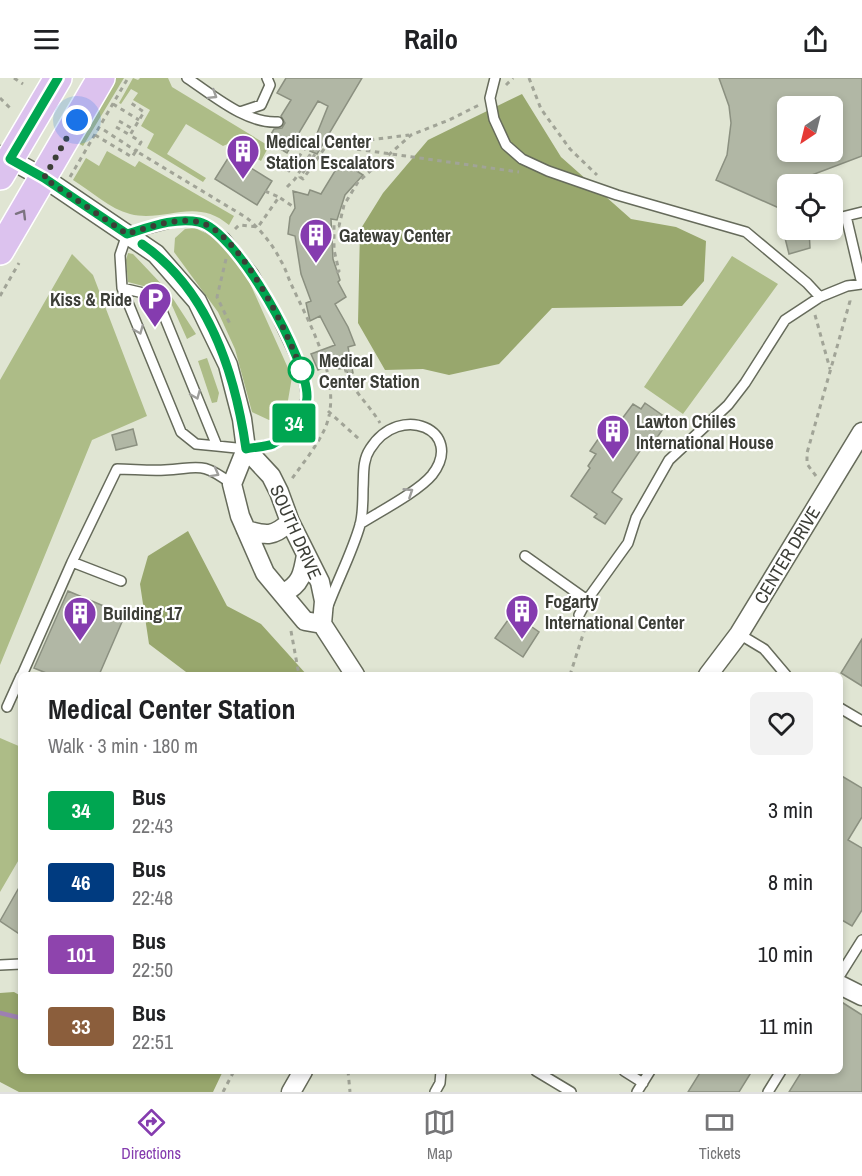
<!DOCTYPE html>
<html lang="en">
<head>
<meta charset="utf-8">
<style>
	body { margin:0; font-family:"Archivo Narrow",sans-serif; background:#f2f2f2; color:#202124; height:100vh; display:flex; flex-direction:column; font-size:22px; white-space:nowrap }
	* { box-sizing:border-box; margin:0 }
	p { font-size:20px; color:#757577 }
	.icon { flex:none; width:33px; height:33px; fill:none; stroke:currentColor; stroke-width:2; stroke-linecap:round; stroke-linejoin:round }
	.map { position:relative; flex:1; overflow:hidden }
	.sheet { position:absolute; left:18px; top:594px; width:825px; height:402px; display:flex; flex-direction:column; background:#fff; border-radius:9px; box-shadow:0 3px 9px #0003 }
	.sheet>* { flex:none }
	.badge { padding:0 12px; border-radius:4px; font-size:21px; line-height:39px }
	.needle { width:39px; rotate:215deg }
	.controls { position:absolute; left:777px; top:18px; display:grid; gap:12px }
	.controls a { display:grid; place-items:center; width:66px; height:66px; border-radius:9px; background:#fff; box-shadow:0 3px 9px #0003; font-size:30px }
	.you { position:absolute; width:30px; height:30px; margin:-15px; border:4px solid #fff; border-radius:50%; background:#1a73e8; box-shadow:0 0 0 9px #1a73e833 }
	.map>.badge { position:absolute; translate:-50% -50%; box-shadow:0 0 0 3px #fff }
	.round { display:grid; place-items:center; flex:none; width:63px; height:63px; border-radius:9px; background:#f2f2f2 }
	.head { display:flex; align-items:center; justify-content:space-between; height:102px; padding:0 30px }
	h1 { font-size:28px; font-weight:800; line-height:45px }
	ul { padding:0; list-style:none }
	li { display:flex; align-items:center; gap:18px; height:72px; padding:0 30px }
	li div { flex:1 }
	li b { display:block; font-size:22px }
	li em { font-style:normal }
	li .badge { min-width:66px; font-weight:700; text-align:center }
	header { display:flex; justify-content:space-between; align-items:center; height:78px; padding:0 30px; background:#fff; font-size:27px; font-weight:800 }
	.tab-bar { display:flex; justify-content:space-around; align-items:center; height:84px; border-top:2px solid #e0e0e0; background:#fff; font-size:16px; color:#757577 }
	.tab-bar a { display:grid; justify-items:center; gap:3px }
	.tab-bar .on { color:#853caf }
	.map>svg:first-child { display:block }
	.green { fill:#adbc87 }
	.forest { fill:#98a76d }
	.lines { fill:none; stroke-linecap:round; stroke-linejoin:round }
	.stream { stroke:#9d80b2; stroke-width:4.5 }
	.building { fill:#b1b7a5; stroke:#8b9080; stroke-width:1.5; fill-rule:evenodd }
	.service-casing { stroke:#666b5b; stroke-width:12 }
	.minor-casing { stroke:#666b5b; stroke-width:21 }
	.primary-casing { stroke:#fff; stroke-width:30 }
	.path { stroke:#a1a497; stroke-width:3; stroke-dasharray:4.5 4.5; stroke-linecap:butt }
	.service { stroke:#fff; stroke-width:9 }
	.minor { stroke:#fff; stroke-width:18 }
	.primary { stroke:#dcc2ee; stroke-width:27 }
	.oneway { stroke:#9e9e9b }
	.oneway2 { stroke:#7c7380 }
	.line-casing { stroke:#fff; stroke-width:14 }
	.line { stroke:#00a651; stroke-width:9 }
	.walk { stroke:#3c3e37; stroke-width:6; stroke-dasharray:0 10.8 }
	.stop-dot { fill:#fff; stroke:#00a651; stroke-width:3 }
	.labels { text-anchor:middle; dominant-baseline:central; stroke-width:4.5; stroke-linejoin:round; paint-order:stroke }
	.poi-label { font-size:18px; font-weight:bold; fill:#3c3e37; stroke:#fff; text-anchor:start }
	.stop-label { font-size:18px; font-weight:bold; fill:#3c3e37; stroke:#fff; text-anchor:start }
	.street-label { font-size:18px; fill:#3c3e37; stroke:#fff }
</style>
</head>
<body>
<header><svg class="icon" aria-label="menu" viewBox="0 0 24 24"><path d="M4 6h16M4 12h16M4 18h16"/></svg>Railo<svg class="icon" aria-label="share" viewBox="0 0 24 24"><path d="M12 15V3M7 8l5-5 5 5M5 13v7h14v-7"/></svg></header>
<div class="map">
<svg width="862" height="1014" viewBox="0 0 862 1014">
	<rect width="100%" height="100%" fill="#e0e5d3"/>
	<path class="green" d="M 115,0 L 124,0 L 83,68 L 76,64 Z
		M 133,0 L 138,2 L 140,0 L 168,0 L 172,9 L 269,68 L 261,83 L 230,65 L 223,68 L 186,46 L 167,76 L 206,100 L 203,104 L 147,70 L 154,56 L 141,48 L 150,32 L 133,22 L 138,15 L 131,11 L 121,26 L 119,25 Z
		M 107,73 L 135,89 L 139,83 L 234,138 L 229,147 C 195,118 165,145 130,136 C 110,131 91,113 73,102 L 86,80 L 99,88 Z
		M 195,150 L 218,161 L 248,201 L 292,299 L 286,334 L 279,340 L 269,342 L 252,334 L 235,271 L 218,234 L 174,174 L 175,160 L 185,151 Z
		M 128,175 L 133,176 L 168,213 L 196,256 L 187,261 L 166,214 L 128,204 L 126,182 Z
		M 72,176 L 93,197 L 147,338 L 92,362 L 0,587 L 0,302 Z
		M 732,178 L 778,206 L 683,336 L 644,309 Z
		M 207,280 L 219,315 L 217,324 L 212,325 L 198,283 Z
		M 0,660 L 21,669 L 21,778 L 0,814 Z"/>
	<path class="forest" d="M 522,16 L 561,79 L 631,141 L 676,149 L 706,163 L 704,203 L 682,228 L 552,230 L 499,286 L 449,297 L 423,291 L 385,292 L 358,245 L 360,152 L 383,115 L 428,62 Z
		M 188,453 L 227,528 L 261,546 L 307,597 L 190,597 L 149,566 L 140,506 L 148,478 Z
		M 14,914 L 21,918 L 21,993 L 223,993 L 213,1014 L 19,1014 L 0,1004 L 0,915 Z"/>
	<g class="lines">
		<path class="stream" d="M 0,935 L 21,940"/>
	</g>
	<path class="building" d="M 286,0 L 362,0 L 317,76 L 310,73 L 328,28 L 318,23 L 287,75 L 267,63 L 274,51 L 282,50 L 285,45 L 281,38 L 291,22 L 277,15 Z
		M 719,0 L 862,0 L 862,78 L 796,103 L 797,106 L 788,106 L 788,134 L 716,102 L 727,77 L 731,45 L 729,28 ZM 788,28 L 832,28 L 832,74 L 788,74 Z
		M 230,77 L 272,103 L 257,127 L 215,101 Z
		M 341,83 L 363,97 L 345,117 L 337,142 L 331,141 L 333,181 L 340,202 L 338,204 L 346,219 L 335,226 L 348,249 L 355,267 L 348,269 L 353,295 L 348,296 L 345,290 L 339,291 L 338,284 L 318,292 L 311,276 L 335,267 L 320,238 L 310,243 L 306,225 L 311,223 L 301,196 L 295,158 L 288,156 L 290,139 L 295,130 L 293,113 L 308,117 L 310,112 L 321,116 Z
		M 783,152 L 809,152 L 810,170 L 789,176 Z
		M 645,325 L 662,337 L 657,343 L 665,348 L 654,364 L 648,361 L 612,414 L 622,421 L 605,446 L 594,439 L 597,436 L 571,418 L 590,390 L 588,388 L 596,376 L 590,373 L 601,357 L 607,361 L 633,326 L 641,331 Z
		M 133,351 L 137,367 L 116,372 L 112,357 Z
		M 68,513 L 125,537 L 99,597 L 51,597 L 34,590 Z
		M 508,542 L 519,550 L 522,546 L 527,549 L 529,547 L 539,554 L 523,579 L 495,560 Z
		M 862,561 L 862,608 L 841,595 Z
		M 840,697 L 862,710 L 862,739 L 848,762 L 862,770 L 862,832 L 852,848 L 840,841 Z
		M 21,806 L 21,857 L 0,843 Z
		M 840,923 L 862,937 L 862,1014 L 789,1014 L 802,993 L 840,993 Z
		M 701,993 L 752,993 L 739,1014 L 688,1014 Z"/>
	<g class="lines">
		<defs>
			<path id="service" d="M 187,0 C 213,17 246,46 278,44
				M 495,0 L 490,20 L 494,41 L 506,67 L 522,81 L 548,93 L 617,117 L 746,154 L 807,205 L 820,219
				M 240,34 L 261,27 L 270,7 L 267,0
				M 832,142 L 846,138
				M 862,206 L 846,138 L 862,134
				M 122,210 L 156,218 L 217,368 L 246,371 L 274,366 L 295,344 L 307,320 L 302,292 L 275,235 L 253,195 L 225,160 L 200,144 L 177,143 L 127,156 L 120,177 L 122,210 L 181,354 L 196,366 L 217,368
				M 525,478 L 587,522
				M 121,503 L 72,484 L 117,391 C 132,391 149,393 165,392 C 200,390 201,383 232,406
				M 328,528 C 338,501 352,475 360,447 C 363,436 363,422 363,411 C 364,397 362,383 370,371 C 400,323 466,353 432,397 C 419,413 379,434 360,446
				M 579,537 L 587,522 L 628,465 L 636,440 L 669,382 L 728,327 L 745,305 L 785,242 L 820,219 L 847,208 L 862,206
				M 739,556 L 764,571 L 786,597
				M 22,597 L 72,484
				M 7,629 L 21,598
				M 840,630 L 862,643
				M 0,887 L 21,886
				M 840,897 L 862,862
				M 536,993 L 571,1014
				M 624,993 L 643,1005
				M 435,1014 L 440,1005 L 441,993
				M 637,1014 L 650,993
				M 768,1014 L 781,993"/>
			<path id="minor" d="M 2,77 L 44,100 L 156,176 L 197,223 L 228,287 L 242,341 L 246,371 L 232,406 L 240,438 L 265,495 L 305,543 L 322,546
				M 246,371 L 271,398 L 279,414 L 290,444 L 320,504 L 324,523 L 322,546 L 355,597
				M 246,452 C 267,458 273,459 290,444
				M 283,515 C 301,507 303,495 306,477
				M 708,597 L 739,556 L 862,354
				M 840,907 L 862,918
				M 291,1014 L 303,993"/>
			<path id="primary" d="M 0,98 L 58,0
				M 0,173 L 101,0"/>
		</defs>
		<use href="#service" class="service-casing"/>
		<use href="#minor" class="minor-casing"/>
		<use href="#primary" class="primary-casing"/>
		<path class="path" d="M 14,0 L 23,6
			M 529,0 L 541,31 L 570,71 L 597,97
			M 506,7 L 513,0
			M 0,20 L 12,32
			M 113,26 L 139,42
			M 119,43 L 133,51
			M 116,49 L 130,57
			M 104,52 L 136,73 L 141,64 L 130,57 L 144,34 L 128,23
			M 95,57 L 132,79 L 136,73 L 247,140 C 260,151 273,167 281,183 C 286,191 288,200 292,208 C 310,247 343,304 326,348 C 318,367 303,385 291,402
			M 356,63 L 356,71 L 519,94
			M 288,94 L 313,59 L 329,64
			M 70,99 L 128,0
			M 287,109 L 295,101 L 316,67 L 319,70 L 300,99 L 303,101 L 329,64 L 345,65 L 409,57
			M 265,113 L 279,119
			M 235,151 L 239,147 L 258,149 L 279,119 L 295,130
			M 226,181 L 217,219 L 230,246 L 228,247
			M 336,194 L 339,193 L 334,172 L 334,147 L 339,148 L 344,127 L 358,104 L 411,57 L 449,42 L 479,27
			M 0,218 L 19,185
			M 815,237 L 830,291
			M 345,290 C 350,311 369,326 380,345
			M 328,333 L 359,361
			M 816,398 L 807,386 L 807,375 L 850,223 L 849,218
			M 291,553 L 299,597
			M 570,597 L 586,547
			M 348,993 L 350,1014
			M 223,1014 L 234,993"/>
		<use href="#service" class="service"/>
		<use href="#minor" class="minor"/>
		<use href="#primary" class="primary"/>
	</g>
	<defs><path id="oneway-chevron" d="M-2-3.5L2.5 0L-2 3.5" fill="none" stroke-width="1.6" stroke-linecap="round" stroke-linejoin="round" transform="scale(1.5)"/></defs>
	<g class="oneway">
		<use href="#oneway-chevron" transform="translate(213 17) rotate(32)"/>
		<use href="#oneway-chevron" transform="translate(139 252) rotate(68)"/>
		<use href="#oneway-chevron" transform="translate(196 317) rotate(68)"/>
		<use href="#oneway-chevron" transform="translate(215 395) rotate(29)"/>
		<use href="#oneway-chevron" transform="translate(409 414) rotate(-33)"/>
	</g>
	<use class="oneway2" href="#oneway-chevron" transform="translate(22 136) rotate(-59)"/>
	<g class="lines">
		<defs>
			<path id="line" d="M 58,0 L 10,81 L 44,100 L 127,156 C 150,149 175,139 199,144 C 237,153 308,282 307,319 C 307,331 284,361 273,366 C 265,369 254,369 246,371 C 235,294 209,212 142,166"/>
		</defs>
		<use href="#line" class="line-casing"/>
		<use href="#line" class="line"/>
		<path class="walk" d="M 77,42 L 44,100 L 127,156 C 150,149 176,139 199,144 C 240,154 289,256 301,292"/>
	</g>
	<defs>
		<symbol id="building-pin" viewBox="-11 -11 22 30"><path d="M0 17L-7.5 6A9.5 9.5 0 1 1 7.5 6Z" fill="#853caf" stroke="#fff"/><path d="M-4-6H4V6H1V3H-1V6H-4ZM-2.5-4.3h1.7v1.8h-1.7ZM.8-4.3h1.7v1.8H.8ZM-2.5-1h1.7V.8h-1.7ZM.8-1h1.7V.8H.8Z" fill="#fff"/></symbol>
		<symbol id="parking-pin" viewBox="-11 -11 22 30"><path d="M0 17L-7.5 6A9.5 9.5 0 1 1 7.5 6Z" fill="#853caf" stroke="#fff"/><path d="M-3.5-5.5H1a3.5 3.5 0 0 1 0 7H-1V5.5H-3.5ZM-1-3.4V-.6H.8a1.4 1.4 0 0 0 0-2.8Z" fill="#fff"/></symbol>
	</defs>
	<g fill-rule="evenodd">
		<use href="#building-pin" x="224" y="54" width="38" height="52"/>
		<use href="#building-pin" x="297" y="138" width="38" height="52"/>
		<use href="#parking-pin" x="136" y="202" width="38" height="52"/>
		<use href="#building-pin" x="594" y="334" width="38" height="52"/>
		<use href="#building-pin" x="503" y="514" width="38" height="52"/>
		<use href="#building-pin" x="61" y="516" width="38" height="52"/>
	</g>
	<circle class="stop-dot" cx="301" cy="292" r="12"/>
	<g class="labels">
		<g class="poi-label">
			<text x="266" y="63">Medical Center<tspan x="266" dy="21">Station Escalators</tspan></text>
			<text x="339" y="157">Gateway Center</text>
			<text x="132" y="221" text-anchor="end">Kiss &amp; Ride</text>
			<text x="636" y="343">Lawton Chiles<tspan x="636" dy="21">International House</tspan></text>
			<text x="545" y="523">Fogarty<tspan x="545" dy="21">International Center</tspan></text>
			<text x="103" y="535">Building 17</text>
		</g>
		<g class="stop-label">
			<text x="319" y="282">Medical<tspan x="319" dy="21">Center Station</tspan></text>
		</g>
		<g class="street-label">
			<text transform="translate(296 454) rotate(66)">SOUTH DRIVE</text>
			<text transform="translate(787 477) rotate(-59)">CENTER DRIVE</text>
		</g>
	</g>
</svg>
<div class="controls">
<a><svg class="needle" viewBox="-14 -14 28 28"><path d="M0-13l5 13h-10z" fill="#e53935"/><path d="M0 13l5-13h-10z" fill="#757577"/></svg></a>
<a><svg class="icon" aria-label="locate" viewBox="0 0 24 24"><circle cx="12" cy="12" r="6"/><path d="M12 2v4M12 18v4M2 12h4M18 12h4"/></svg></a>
</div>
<div class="you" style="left:77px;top:42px"></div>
<b class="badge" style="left:294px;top:345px;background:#00a651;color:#fff">34</b>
<section class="sheet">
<div class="head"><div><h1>Medical Center Station</h1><p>Walk · 3 min · 180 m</p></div><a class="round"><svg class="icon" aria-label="heart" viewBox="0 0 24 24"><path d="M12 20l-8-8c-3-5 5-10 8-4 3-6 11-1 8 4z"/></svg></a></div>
<ul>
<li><span class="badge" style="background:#00a651;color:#fff">34</span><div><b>Bus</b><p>22:43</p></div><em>3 min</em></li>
<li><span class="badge" style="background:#003b80;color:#fff">46</span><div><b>Bus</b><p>22:48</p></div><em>8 min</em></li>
<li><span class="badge" style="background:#8e44ad;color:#fff">101</span><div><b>Bus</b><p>22:50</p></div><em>10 min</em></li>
<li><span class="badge" style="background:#8b5e3c;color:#fff">33</span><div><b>Bus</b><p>22:51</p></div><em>11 min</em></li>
</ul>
</section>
</div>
<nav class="tab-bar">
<a class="on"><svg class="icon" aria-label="directions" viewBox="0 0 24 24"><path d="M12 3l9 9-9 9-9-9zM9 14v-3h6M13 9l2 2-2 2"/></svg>Directions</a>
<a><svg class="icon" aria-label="map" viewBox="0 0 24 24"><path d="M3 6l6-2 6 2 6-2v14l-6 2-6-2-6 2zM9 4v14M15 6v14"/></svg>Map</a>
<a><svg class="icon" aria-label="tickets" viewBox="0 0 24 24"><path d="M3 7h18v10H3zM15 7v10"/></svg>Tickets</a>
</nav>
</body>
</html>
